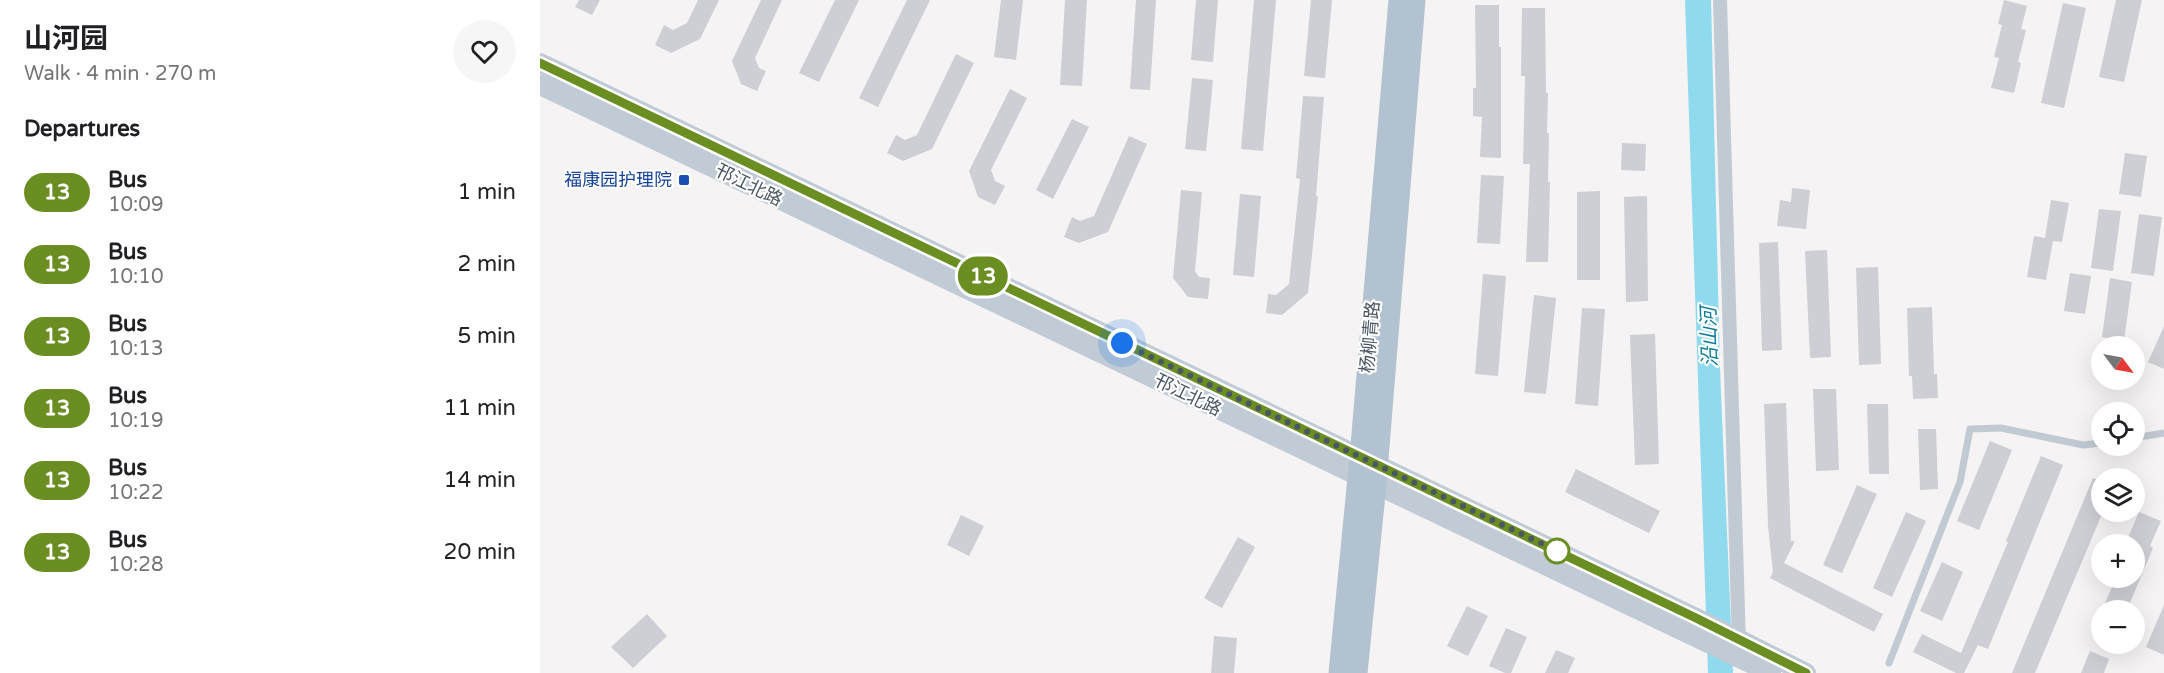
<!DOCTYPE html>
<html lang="en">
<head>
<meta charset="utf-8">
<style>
	body { margin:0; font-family:"Varela Round","Noto Sans SC",sans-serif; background:#f6f6f6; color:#202124; height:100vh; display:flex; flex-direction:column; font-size:22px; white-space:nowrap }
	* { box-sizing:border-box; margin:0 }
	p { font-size:20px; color:#757577 }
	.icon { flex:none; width:33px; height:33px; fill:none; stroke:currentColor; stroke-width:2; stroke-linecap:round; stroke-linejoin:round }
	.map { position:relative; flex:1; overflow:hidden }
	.side { display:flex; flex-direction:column; background:#fff; width:540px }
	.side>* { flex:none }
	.badge { padding:0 12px; border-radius:20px; font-size:21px; line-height:39px }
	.needle { width:39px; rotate:122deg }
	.fabs { position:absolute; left:1551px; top:336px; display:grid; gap:12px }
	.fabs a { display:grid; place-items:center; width:54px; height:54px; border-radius:50%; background:#fff; box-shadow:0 6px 24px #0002; font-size:30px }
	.you { position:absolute; width:30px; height:30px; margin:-15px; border:4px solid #fff; border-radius:50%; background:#1a73e8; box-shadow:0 0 0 9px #1a73e833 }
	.map>.badge { position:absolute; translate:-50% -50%; box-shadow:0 0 0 3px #fff }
	h2 { padding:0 24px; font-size:22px; line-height:54px }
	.round { display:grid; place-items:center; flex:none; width:63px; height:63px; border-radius:32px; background:#f6f6f6 }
	.overview { display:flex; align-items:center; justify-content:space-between; height:102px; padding:0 24px }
	h1 { font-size:28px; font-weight:700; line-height:45px }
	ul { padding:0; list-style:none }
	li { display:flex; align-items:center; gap:18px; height:72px; padding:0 24px }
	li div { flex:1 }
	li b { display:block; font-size:22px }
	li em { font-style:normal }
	li .badge { min-width:66px; font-weight:700; text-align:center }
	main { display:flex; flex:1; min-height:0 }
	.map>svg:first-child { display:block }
	.water { fill:#90daee }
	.building { fill:#cdcfd5 }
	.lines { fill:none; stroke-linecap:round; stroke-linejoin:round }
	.lane { stroke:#c1cad2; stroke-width:7 }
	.street { stroke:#c1cad2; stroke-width:14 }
	.secondary { stroke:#c1cbd6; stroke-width:20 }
	.primary { stroke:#b3c2d1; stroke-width:21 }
	.secondary-bridge { stroke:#c1cbd6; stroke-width:20 }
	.line-casing { stroke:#fff; stroke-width:14 }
	.line { stroke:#6b8e23; stroke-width:9 }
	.walk { stroke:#4a5661; stroke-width:6; stroke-dasharray:0 10.8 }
	.transit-dot { fill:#1a4fb4; stroke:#fff; stroke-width:2 }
	.stop-dot { fill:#fff; stroke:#6b8e23; stroke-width:3 }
	.labels { text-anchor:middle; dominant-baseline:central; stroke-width:4.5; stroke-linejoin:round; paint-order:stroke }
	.transit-label { font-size:18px; fill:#164399; stroke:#fff; text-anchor:end }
	.street-label { font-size:18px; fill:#4a5661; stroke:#fff }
	.water-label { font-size:20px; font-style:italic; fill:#0c7c9b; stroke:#fff }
</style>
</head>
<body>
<main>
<section class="side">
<div class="overview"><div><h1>山河园</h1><p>Walk · 4 min · 270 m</p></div><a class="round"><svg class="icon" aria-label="heart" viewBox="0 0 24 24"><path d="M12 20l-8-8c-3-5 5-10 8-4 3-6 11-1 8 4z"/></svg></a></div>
<h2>Departures</h2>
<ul>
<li><span class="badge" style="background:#6b8e23;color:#fff">13</span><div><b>Bus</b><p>10:09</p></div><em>1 min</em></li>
<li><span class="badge" style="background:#6b8e23;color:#fff">13</span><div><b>Bus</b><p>10:10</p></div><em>2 min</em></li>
<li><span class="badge" style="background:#6b8e23;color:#fff">13</span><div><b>Bus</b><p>10:13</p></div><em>5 min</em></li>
<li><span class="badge" style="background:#6b8e23;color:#fff">13</span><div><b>Bus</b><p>10:19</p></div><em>11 min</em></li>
<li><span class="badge" style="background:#6b8e23;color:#fff">13</span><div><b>Bus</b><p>10:22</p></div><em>14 min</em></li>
<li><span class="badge" style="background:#6b8e23;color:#fff">13</span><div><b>Bus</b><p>10:28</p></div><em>20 min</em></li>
</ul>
</section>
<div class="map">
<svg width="1624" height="673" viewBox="0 0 1624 673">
	<rect width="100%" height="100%" fill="#f5f3f3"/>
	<path class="water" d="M 1145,0 L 1171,0 L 1180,369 L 1193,673 L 1168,673 Z"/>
	<path class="building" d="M 39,0 L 60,0 L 52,15 L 35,7 Z
		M 158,0 L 179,0 L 160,39 L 131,53 L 115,45 L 124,25 L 133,30 L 147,23 Z
		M 221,0 L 242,0 L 215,58 L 219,68 L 226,71 L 217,91 L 201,84 L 192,61 Z
		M 295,0 L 319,0 L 279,82 L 259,73 Z
		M 367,0 L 390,0 L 338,107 L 319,98 Z
		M 461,0 L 483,0 L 476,60 L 454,57 Z
		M 525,0 L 547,0 L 542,86 L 520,85 Z
		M 596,0 L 616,0 L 610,90 L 590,89 Z
		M 656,0 L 678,0 L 673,62 L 651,60 Z
		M 714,0 L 736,0 L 723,151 L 701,149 Z
		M 771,0 L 792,0 L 785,78 L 764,76 Z
		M 1464,0 L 1487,6 L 1481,29 L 1486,30 L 1478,62 L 1481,63 L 1474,93 L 1451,88 L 1459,58 L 1454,57 L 1462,25 L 1458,24 Z
		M 1576,0 L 1602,0 L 1584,82 L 1559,77 Z
		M 1523,3 L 1546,8 L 1524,108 L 1501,103 Z
		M 935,5 L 959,5 L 959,47 L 961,47 L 961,158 L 940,157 L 942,117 L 933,116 L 933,88 L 936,88 Z
		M 982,8 L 1005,8 L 1006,93 L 1008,93 L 1007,133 L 1009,133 L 1008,182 L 1010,182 L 1008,262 L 986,262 L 990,164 L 983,164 L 985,76 L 981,76 Z
		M 416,54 L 434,63 L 392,149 L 363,161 L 347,153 L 356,135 L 365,140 L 377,135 Z
		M 652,78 L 673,80 L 666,151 L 645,149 Z
		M 470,89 L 487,98 L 451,170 L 455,181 L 465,186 L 455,205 L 438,197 L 429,171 Z
		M 763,96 L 784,97 L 776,196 L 778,196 L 768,293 L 742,315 L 726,313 L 728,294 L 736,295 L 749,284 L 760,179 L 756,178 Z
		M 532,119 L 549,127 L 513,199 L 496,190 Z
		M 589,136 L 607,144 L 568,232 L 539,243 L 524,237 L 532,217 L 540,221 L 554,216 Z
		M 1082,143 L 1106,144 L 1105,171 L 1081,170 Z
		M 1585,153 L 1607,156 L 1601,197 L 1579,194 Z
		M 941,175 L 964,176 L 960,244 L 937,243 Z
		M 1252,188 L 1270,190 L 1266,229 L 1237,226 L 1240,200 L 1251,202 Z
		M 641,190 L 662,192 L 655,271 L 659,277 L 670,278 L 668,299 L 648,297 L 633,278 Z
		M 1060,191 L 1060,280 L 1037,280 L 1037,192 Z
		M 700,194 L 721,196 L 714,277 L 693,275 Z
		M 1107,196 L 1108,301 L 1086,302 L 1084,197 Z
		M 1511,200 L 1529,203 L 1522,242 L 1513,241 L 1506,280 L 1487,277 L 1494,236 L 1505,238 Z
		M 1559,209 L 1581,211 L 1573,271 L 1551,268 Z
		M 1599,214 L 1622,217 L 1614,276 L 1591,273 Z
		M 1238,242 L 1242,350 L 1222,351 L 1219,243 Z
		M 1287,250 L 1291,357 L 1270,358 L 1265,251 Z
		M 1338,267 L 1341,364 L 1319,365 L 1316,268 Z
		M 1530,273 L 1551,276 L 1545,314 L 1524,311 Z
		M 943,274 L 966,276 L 958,376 L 935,374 Z
		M 1570,278 L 1592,282 L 1584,341 L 1562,337 Z
		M 994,295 L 1016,298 L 1006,394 L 984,392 Z
		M 1392,307 L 1394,374 L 1397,374 L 1398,398 L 1373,399 L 1372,376 L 1369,376 L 1367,308 Z
		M 1042,308 L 1065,309 L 1058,406 L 1035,404 Z
		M 1624,326 L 1624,369 L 1608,362 Z
		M 1115,334 L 1119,464 L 1095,465 L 1090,335 Z
		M 1273,389 L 1296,389 L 1299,470 L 1276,471 Z
		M 1246,403 L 1251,541 L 1255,541 L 1244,563 L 1343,614 L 1334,632 L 1230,578 L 1233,572 L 1228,526 L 1224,404 Z
		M 1327,404 L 1348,404 L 1349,474 L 1329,474 Z
		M 1378,429 L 1396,429 L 1398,489 L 1380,490 Z
		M 1450,441 L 1472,450 L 1439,530 L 1417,521 Z
		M 1501,456 L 1523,465 L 1448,649 L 1438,645 L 1424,673 L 1416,673 L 1373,652 L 1382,634 L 1421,653 L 1468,542 L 1466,541 Z
		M 1036,469 L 1120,511 L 1109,533 L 1025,492 Z
		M 1553,478 L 1562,481 L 1562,514 L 1495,673 L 1472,673 Z
		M 1317,485 L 1337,494 L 1302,573 L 1283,565 Z
		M 1366,512 L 1386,521 L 1352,597 L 1333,588 Z
		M 1599,512 L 1621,521 L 1610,546 L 1613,548 L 1587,610 L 1562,610 L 1576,578 L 1594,578 L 1594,544 L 1589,544 L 1591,541 L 1587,540 Z
		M 421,515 L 444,526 L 429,556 L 407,545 Z
		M 698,537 L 715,547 L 682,608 L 664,598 Z
		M 1402,562 L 1423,572 L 1402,621 L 1380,611 Z
		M 1624,605 L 1624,655 L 1606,647 Z
		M 927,606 L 948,616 L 928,656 L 907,646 Z
		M 107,614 L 127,636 L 93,668 L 71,647 Z
		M 966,628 L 987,637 L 971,673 L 965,673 L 949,666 Z
		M 674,636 L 697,638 L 694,673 L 671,673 Z
		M 1016,650 L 1035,658 L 1028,673 L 1005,673 Z
		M 1550,651 L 1569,659 L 1564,673 L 1541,673 Z"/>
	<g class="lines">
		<path class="lane" d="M 1594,438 L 1624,433
			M 1349,663 L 1420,482 L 1430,429 L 1461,428 L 1543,445 L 1562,443"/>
		<path class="street" d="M 1180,0 L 1199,646"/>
		<path class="secondary" d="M 0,63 L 1156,618
			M 0,85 L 1231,673
			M 1210,645 L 1266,673"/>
		<path class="primary" d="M 799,673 L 820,457 L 859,0
			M 817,673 L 836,484 L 875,0"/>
		<path class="secondary-bridge" d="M 1156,618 L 1210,645"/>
	</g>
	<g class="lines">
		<defs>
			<path id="line" d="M 0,63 L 1156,618 L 1266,673"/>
		</defs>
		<use href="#line" class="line-casing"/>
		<use href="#line" class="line"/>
		<path class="walk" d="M 582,343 L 1017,551"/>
	</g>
	<rect class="transit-dot" x="138" y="174" width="12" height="12" rx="3"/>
	<circle class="stop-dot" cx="1017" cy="551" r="12"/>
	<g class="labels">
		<g class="transit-label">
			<text x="132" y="180">福康园护理院</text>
		</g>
		<g class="street-label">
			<text transform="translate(209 185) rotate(26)">邗江北路</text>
			<text transform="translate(830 337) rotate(-85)">杨柳青路</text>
			<text transform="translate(648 395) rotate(26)">邗江北路</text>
		</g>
		<g class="water-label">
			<text transform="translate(1170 337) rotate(-92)">沿山河</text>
		</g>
	</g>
</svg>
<div class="fabs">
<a><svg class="needle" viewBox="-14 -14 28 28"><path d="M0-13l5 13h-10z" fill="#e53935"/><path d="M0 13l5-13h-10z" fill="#757577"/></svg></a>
<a><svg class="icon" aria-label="locate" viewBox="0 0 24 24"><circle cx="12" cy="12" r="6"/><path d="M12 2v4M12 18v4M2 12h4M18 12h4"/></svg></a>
<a><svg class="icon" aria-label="layers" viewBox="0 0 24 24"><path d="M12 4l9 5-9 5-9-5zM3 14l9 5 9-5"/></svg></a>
<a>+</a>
<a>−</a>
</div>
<div class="you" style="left:582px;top:343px"></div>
<b class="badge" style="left:443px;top:276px;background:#6b8e23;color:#fff">13</b>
</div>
</main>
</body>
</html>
